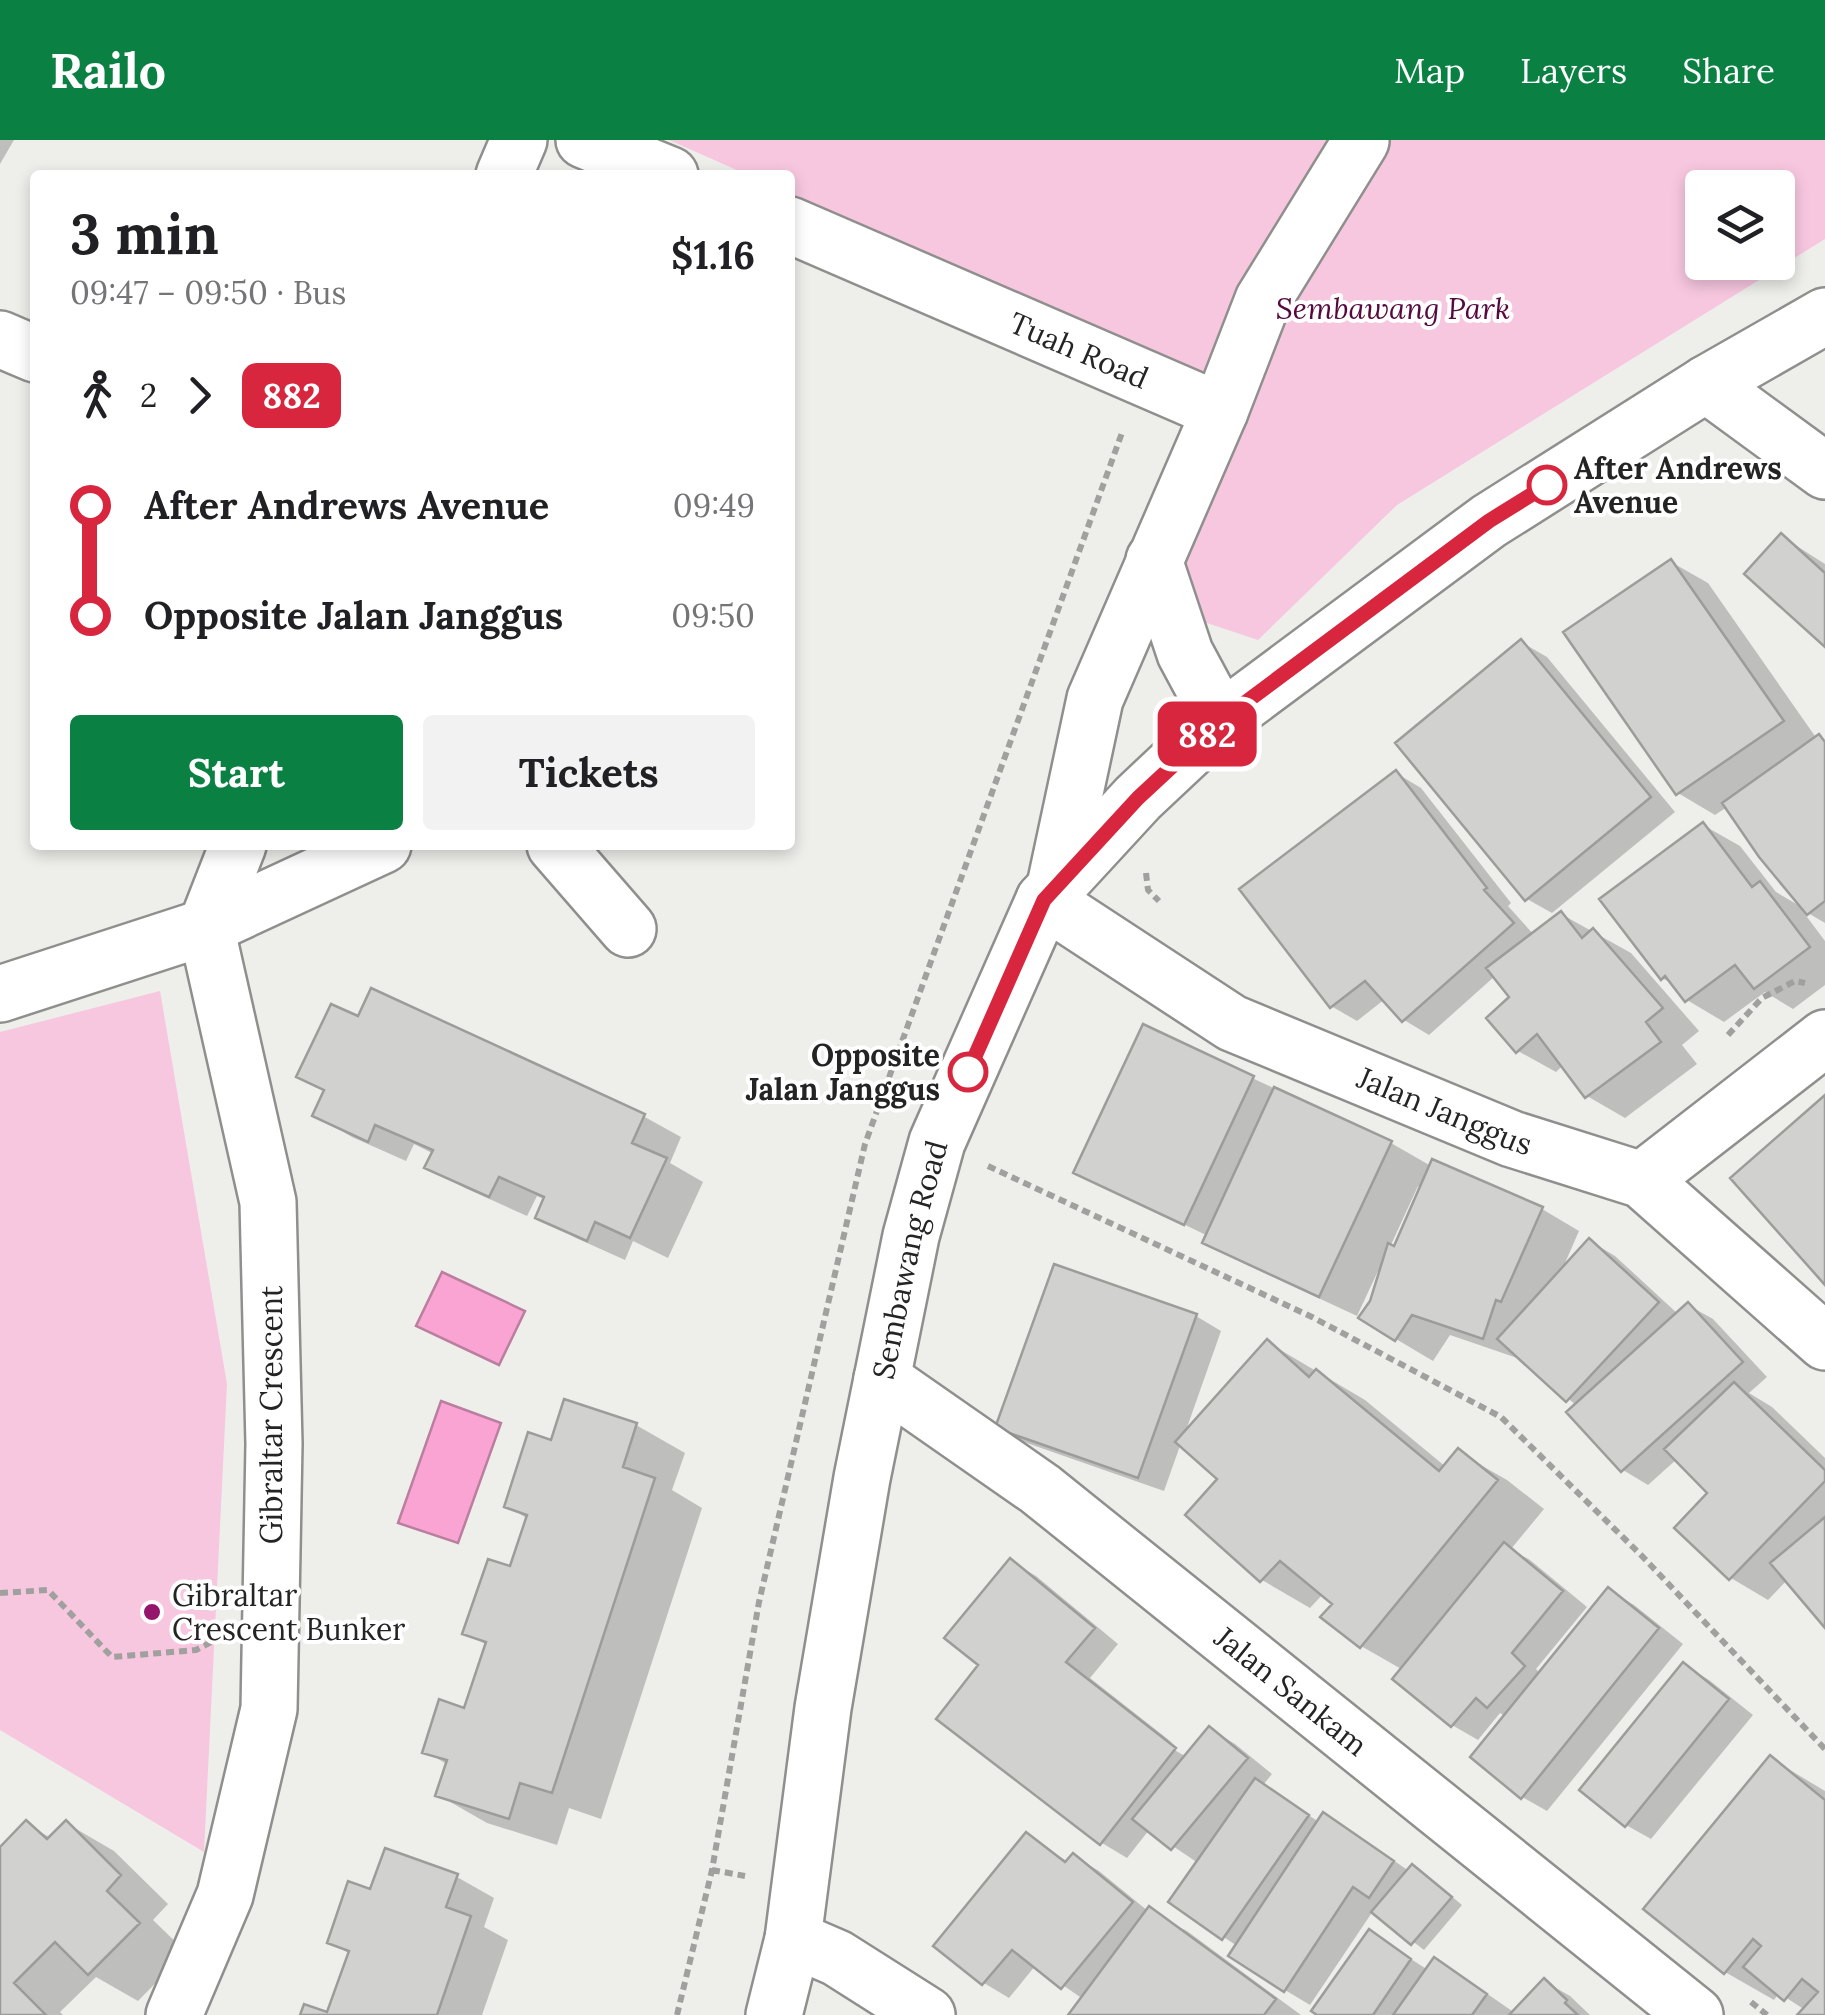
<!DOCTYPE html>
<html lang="en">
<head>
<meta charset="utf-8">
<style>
	body { margin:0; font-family:Lora,serif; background:#f2f2f2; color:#202124; height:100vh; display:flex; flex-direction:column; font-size:38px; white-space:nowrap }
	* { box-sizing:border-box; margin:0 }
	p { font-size:32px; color:#757577 }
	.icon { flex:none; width:55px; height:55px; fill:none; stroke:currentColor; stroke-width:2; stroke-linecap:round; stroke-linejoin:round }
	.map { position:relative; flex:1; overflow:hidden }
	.side { position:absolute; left:30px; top:30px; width:765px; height:680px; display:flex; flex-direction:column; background:#fff; border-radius:10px; box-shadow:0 5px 15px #0003 }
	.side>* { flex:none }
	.badge { padding:0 20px; border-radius:15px; font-size:35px; line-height:65px }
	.controls { position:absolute; left:1685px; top:30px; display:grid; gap:20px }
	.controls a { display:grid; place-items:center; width:110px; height:110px; border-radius:10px; background:#fff; box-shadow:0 5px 15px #0003; font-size:50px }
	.map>.badge { position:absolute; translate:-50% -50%; box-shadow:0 0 0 5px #fff }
	.legs { display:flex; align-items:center; gap:15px; height:110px; padding:0 40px; font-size:32px }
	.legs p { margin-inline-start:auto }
	.overview { display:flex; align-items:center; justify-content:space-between; height:170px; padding:0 40px }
	h1 { font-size:55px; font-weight:700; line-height:75px }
	.action { display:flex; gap:20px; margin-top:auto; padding:20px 40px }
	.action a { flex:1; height:115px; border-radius:10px; background:#0b8043; color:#fff; font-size:40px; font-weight:700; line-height:115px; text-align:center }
	.action a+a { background:#f2f2f2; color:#202124 }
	ul { padding:0 40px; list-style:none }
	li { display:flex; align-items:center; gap:35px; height:110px; font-size:38px }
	li i { display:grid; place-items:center; width:15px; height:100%; margin:0 12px; background:currentColor }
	li i::after { content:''; width:25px; height:25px; margin:-12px; border:8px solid; border-radius:50%; background:#fff }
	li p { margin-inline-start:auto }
	li:first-child i { background:linear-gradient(#0000 50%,currentColor 0) }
	li:last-child i { background:linear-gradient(currentColor 50%,#0000 0) }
	header { display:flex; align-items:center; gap:60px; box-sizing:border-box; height:140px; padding:0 50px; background:#0b8043; color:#fff }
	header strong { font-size:48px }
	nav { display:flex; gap:55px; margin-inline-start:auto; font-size:35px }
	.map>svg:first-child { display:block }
	.green { fill:#f7c7e0; fill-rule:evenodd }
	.water { fill:#faa4d4; stroke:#ba7e9f; stroke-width:2.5 }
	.shadow { fill:#0003; fill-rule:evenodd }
	.building { fill:#d1d2cf; stroke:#9c9d9a; stroke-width:2.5 }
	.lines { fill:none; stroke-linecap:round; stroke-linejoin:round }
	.minor-casing { stroke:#8f908d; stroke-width:60 }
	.tertiary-casing { stroke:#8f908d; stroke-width:60 }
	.path { stroke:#a0a19e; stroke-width:6; stroke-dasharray:8 5; stroke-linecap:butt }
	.minor { stroke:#fff; stroke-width:55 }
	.tertiary { stroke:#fff; stroke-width:55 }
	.line-1-casing { stroke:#fff; stroke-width:22 }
	.line-1 { stroke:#d7263d; stroke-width:15 }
	.stop-1-dot { fill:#fff; stroke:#d7263d; stroke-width:5 }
	.poi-dot { fill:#95146c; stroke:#fff; stroke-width:4 }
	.labels { text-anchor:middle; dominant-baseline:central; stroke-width:8; stroke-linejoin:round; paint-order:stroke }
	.park-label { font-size:30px; font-style:italic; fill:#55093c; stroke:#fff }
	.street-label { font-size:30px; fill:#242423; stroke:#fff }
	.stop-label { font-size:30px; font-weight:bold; fill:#242423; stroke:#fff; text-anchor:start }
	.poi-label { font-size:30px; fill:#242423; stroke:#fff; text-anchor:start }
</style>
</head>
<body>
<header>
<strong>Railo</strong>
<nav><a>Map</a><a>Layers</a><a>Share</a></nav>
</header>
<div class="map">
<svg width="1825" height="1875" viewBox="0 0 1825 1875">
	<rect width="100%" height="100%" fill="#eeefeb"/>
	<path class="green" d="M 669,0 L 1825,0 L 1825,99 L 1397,365 L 1258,500 L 1204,482 L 1175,450 L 1250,259 L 790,54 L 790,35 L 748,35 ZM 1702,48 L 1778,48 L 1778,122 L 1702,122 Z
		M 160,851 L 227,1244 L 204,1712 L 0,1590 L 0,892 Z"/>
	<path class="water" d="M 442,1132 L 525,1171 L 499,1225 L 416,1186 Z
		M 441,1261 L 501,1283 L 458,1403 L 398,1383 Z"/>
	<path class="shadow" d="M 0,0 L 14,0 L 0,24 Z
		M 1781,396 L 1825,424 L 1825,504 Z
		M 1671,422 L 1708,443 L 1817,599 L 1825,600 L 1825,783 L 1801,769 L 1825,801 L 1825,845 L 1793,869 L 1765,852 L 1724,882 L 1687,860 L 1675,845 L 1662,838 L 1703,685 L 1740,706 L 1776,752 L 1805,769 L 1727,667 L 1715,675 L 1678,653 Z
		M 1521,502 L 1547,517 L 1675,672 L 1552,773 L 1527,759 Z
		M 1396,633 L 1421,648 L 1511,763 L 1508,766 L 1534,795 L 1561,774 L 1631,813 L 1699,891 L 1682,905 L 1697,924 L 1625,978 L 1587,956 L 1563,925 L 1556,932 L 1518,911 L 1512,857 L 1495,836 L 1429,895 L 1404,880 L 1385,859 L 1357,881 L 1331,866 Z
		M 300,936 L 643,976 L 681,997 L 670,1023 L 703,1042 L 668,1118 L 633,1101 L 625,1120 L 576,1098 L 538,1077 L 546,1060 L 537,1056 L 527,1076 L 465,1048 L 428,1027 L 434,1014 L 414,1004 L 406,1021 L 352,997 L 315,975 L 326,952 Z
		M 1252,938 L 1391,1003 L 1431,1026 L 1542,1069 L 1579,1091 L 1562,1130 L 1590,1101 L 1615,1116 L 1678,1174 L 1688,1165 L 1713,1179 L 1767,1237 L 1749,1253 L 1772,1267 L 1825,1318 L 1825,1484 L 1788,1439 L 1768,1460 L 1731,1438 L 1711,1353 L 1677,1319 L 1648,1345 L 1623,1330 L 1569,1272 L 1577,1266 L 1523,1220 L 1450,1195 L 1433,1221 L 1396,1199 L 1372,1162 L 1381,1133 L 1378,1131 L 1357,1176 L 1243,1123 L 1205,1102 L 1208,1096 L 1076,1032 ZM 1418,1046 L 1422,1047 L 1396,1109 L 1390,1107 Z
		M 1196,1176 L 1221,1191 L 1184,1296 L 1267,1202 L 1365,1260 L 1446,1327 L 1458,1312 L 1507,1340 L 1544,1369 L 1511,1409 L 1530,1420 L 1587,1467 L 1536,1529 L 1541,1534 L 1609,1450 L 1634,1465 L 1683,1504 L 1547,1671 L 1522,1657 L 1506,1577 L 1500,1573 L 1478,1600 L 1452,1585 L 1403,1530 L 1361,1506 L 1335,1463 L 1323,1454 L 1310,1468 L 1262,1440 L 1188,1375 L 1221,1338 L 1181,1303 L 1164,1351 L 1024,1302 L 998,1287 Z
		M 566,1262 L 636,1285 L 685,1313 L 672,1350 L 702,1368 L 601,1679 L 569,1668 L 557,1705 L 487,1683 L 438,1655 L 448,1625 L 425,1611 L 466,1571 L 487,1505 L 466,1493 L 511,1429 L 528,1379 L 507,1366 L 552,1303 Z
		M 1010,1421 L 1036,1436 L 1118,1504 L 1090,1538 L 1174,1604 L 1166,1599 L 1164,1604 L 1185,1616 L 1210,1589 L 1235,1604 L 1272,1634 L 1263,1645 L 1319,1682 L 1324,1675 L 1349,1690 L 1409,1731 L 1413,1727 L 1425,1734 L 1462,1765 L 1424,1810 L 1373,1771 L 1310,1865 L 1285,1850 L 1237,1806 L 1171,1761 L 1198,1723 L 1149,1690 L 1127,1718 L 1102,1703 L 981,1525 Z
		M 1684,1525 L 1709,1540 L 1753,1575 L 1651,1699 L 1626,1685 Z
		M 1770,1618 L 1825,1651 L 1825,1875 L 1801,1875 L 1805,1870 L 1779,1853 L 1774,1860 L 1725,1832 Z
		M 66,1683 L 114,1711 L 168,1764 L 153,1780 L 186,1812 L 138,1861 L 96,1837 L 60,1872 L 63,1875 L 0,1875 L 0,1710 L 26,1684 L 51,1698 Z
		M 1027,1695 L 1068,1722 L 1073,1716 L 1099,1731 L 1148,1771 L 1187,1791 L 1301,1875 L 1071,1875 L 1083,1859 L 1035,1826 L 1009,1858 L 984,1843 Z
		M 457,1737 L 494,1758 L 484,1787 L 508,1800 L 482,1875 L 329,1875 L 350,1814 L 330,1802 L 372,1752 Z
		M 1369,1792 L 1428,1830 L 1460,1835 L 1515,1873 L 1544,1841 L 1570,1856 L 1590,1875 L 1321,1875 Z"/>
	<path class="building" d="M 1781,393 L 1825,433 L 1825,507 L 1744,434 Z
		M 1671,419 L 1784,581 L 1676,655 L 1563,492 Z
		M 1521,499 L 1651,657 L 1525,761 L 1395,603 Z
		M 1819,594 L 1825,602 L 1825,761 L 1807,775 L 1759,717 L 1722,663 Z
		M 1396,630 L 1487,748 L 1484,750 L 1514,783 L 1402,882 L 1365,841 L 1330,868 L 1239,749 Z
		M 1703,682 L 1752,747 L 1760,741 L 1810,807 L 1754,849 L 1735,825 L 1685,862 L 1665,836 L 1661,840 L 1599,759 Z
		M 1561,771 L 1582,798 L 1593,788 L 1663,868 L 1646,882 L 1661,902 L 1585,958 L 1537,894 L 1516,913 L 1486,878 L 1509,857 L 1486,828 Z
		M 371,848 L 645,974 L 632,1003 L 667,1018 L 630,1098 L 595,1082 L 587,1101 L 535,1078 L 544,1057 L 499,1037 L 489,1057 L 424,1028 L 433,1010 L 375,985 L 368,1002 L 312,976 L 324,950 L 296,937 L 331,864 L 358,876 Z
		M 1143,884 L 1254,936 L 1184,1085 L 1073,1033 Z
		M 1274,947 L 1392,1001 L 1319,1157 L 1202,1103 Z
		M 1825,955 L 1825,1145 L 1730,1038 Z
		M 1432,1019 L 1543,1067 L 1501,1162 L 1496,1160 L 1483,1199 L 1412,1175 L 1395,1201 L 1358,1178 L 1370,1161 L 1388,1103 L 1394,1106 Z
		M 1589,1098 L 1659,1162 L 1566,1262 L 1497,1199 Z
		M 1054,1124 L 1197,1174 L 1138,1338 L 995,1288 Z
		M 1688,1162 L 1743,1222 L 1621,1332 L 1566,1272 Z
		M 1267,1199 L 1309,1237 L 1316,1229 L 1439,1331 L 1458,1308 L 1498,1340 L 1360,1508 L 1320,1477 L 1332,1464 L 1280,1421 L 1260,1442 L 1185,1375 L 1217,1339 L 1175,1302 Z
		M 1734,1242 L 1825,1330 L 1825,1341 L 1729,1440 L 1674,1388 L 1707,1353 L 1664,1309 Z
		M 564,1259 L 637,1283 L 623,1327 L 655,1338 L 552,1653 L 520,1643 L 509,1679 L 435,1656 L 447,1620 L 422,1613 L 439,1559 L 464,1568 L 486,1502 L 462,1494 L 488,1419 L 510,1426 L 527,1375 L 504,1367 L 528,1292 L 551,1300 Z
		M 1825,1377 L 1825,1488 L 1770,1423 Z
		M 1504,1402 L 1563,1451 L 1512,1513 L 1525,1526 L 1487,1568 L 1476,1558 L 1451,1587 L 1392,1539 Z
		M 1010,1418 L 1095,1488 L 1066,1522 L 1176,1608 L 1100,1705 L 936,1579 L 978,1525 L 944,1498 Z
		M 1608,1447 L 1659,1488 L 1521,1659 L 1470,1617 Z
		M 1683,1522 L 1729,1559 L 1625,1687 L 1579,1650 Z
		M 1209,1586 L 1248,1618 L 1171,1710 L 1132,1679 Z
		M 1770,1615 L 1825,1660 L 1825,1875 L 1797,1875 L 1818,1852 L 1802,1839 L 1784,1861 L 1743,1827 L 1761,1806 L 1753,1799 L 1724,1834 L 1643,1769 Z
		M 1255,1638 L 1309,1675 L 1222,1800 L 1168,1762 Z
		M 1323,1672 L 1394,1721 L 1369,1758 L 1353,1747 L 1284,1852 L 1228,1816 Z
		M 26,1680 L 47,1699 L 66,1680 L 121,1735 L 107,1751 L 140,1783 L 88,1835 L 55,1802 L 14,1843 L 46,1875 L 0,1875 L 0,1707 Z
		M 1026,1692 L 1065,1722 L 1073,1713 L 1133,1762 L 1061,1849 L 1012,1810 L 982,1845 L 933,1806 Z
		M 385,1708 L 458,1734 L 446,1767 L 471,1776 L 437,1875 L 300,1875 L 304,1864 L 327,1872 L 349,1811 L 327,1803 L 348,1741 L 370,1749 Z
		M 1412,1724 L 1452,1757 L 1411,1805 L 1371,1772 Z
		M 1149,1766 L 1276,1859 L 1264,1875 L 1068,1875 Z
		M 1369,1789 L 1411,1819 L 1373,1875 L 1317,1875 L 1311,1871 Z
		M 1434,1817 L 1487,1854 L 1472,1875 L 1393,1875 Z
		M 1544,1838 L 1567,1860 L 1565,1863 L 1578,1875 L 1509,1875 Z"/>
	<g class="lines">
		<defs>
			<g id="minor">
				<path d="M 584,0 L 670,35"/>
				<path d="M 504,35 L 519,0"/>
				<path id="s1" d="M 790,85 L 1220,271"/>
				<path d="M 0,199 L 35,214"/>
				<path d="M 1706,244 L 1825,331"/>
				<path d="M 1154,420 L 1185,513 L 1221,580"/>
				<path d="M 555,705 L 628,789"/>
				<path d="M 1055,746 L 1095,559 L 1220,271 L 1263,160 L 1361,1"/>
				<path id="s2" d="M 1044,760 L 1232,883 L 1512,999 L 1642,1040 L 1825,1202"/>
				<path d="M 0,854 L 206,787 L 383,705"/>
				<path d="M 1642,1040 L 1825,898"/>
				<path id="s3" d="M 882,1239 L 1040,1349 L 1695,1875"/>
				<path d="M 793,1799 L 837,1818 L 927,1875"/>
				<path d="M 174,1875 L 225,1755 L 269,1569 L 274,1304 L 268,1062 L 206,787 L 238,705"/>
			</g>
			<g id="tertiary">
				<path id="s4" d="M 774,1875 L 793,1799 L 823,1568 L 862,1338 L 911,1096 L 937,1002 L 1044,760 L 1138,658 L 1221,580 L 1489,381 L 1706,244 L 1825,176"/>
			</g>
		</defs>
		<use href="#minor" class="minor-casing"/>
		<use href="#tertiary" class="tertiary-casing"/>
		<path class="path" d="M 1146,733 L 1148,750 L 1159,761
			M 1728,895 L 1762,858 L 1795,841 L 1805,843
			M 988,1026 L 1312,1177 L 1501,1277 L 1641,1415 L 1825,1609
			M 0,1453 L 48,1450 L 112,1517 L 196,1510 L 213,1501
			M 712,1730 L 745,1736
			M 1751,1862 L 1767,1875
			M 677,1875 L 712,1730 L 759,1462 L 865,1004 L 1123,290"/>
		<use href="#minor" class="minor"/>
		<use href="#tertiary" class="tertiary"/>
	</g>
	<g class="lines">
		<defs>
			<path id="line-1" d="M 968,932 L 1044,760 L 1138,658 L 1222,580 L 1489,381 L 1547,345"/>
		</defs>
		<use href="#line-1" class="line-1-casing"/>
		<use href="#line-1" class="line-1"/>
	</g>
	<g class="stop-1-dot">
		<circle cx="1547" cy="345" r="18"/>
		<circle cx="968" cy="932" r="18"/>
	</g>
	<circle class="poi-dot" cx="152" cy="1472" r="10"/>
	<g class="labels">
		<g class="park-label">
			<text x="1393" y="168">Sembawang Park</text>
		</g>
		<g class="street-label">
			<text stroke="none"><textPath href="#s1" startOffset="315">Tuah Road</textPath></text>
			<text stroke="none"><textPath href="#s2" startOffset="455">Jalan Janggus</textPath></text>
			<text stroke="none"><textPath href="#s4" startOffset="768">Sembawang Road</textPath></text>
			<text transform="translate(271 1275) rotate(-90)">Gibraltar Crescent</text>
			<text stroke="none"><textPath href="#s3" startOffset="515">Jalan Sankam</textPath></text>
		</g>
		<g class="stop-label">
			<text x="1574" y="328">After Andrews<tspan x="1574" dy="34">Avenue</tspan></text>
			<text x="940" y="915" text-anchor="end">Opposite<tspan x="940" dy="34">Jalan Janggus</tspan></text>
		</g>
		<g class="poi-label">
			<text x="172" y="1455">Gibraltar<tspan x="172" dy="34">Crescent Bunker</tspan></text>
		</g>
	</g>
</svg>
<div class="controls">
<a><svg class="icon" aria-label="layers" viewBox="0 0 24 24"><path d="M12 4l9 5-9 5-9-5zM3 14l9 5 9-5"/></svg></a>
</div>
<b class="badge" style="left:1207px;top:594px;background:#d7263d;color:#fff">882</b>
<section class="side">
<div class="overview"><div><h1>3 min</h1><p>09:47 – 09:50 · Bus</p></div><b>$1.16</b></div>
<div class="legs"><svg class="icon" aria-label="walk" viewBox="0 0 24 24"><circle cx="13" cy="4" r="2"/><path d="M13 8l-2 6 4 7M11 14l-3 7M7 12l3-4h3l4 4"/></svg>2<svg class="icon" aria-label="forward" viewBox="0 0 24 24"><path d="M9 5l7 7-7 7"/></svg><b class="badge" style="background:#d7263d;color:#fff">882</b></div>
<ul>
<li><i style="color:#d7263d"></i><b>After Andrews Avenue</b><p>09:49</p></li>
<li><i style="color:#d7263d"></i><b>Opposite Jalan Janggus</b><p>09:50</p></li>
</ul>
<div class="action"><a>Start</a><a>Tickets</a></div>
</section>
</div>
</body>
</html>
